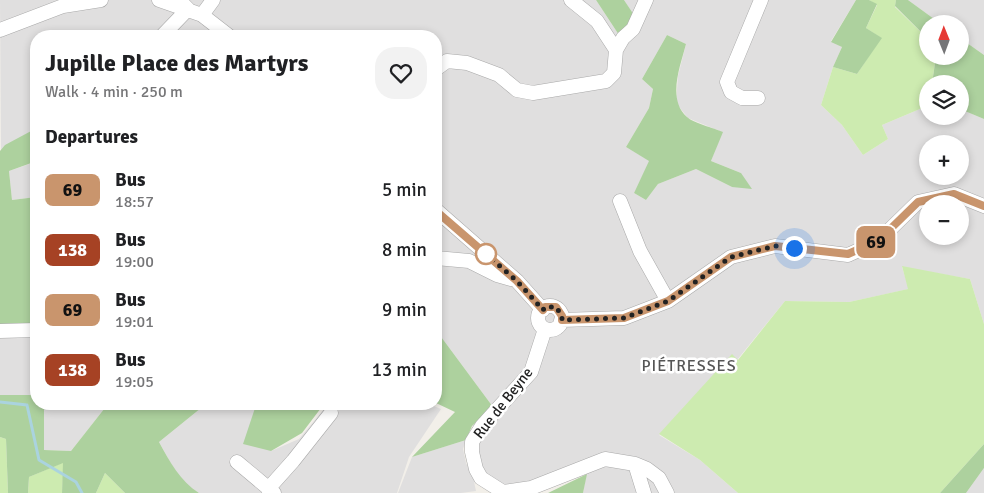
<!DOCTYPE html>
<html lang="en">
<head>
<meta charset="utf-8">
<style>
	body { margin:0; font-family:Signika,sans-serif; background:#f2f2f2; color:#202124; height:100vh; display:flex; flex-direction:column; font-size:19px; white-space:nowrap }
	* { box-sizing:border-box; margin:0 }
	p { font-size:16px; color:#757577 }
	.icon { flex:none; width:28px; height:28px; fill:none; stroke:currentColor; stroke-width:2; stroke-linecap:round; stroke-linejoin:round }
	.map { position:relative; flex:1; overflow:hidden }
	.sheet { position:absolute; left:30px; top:30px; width:412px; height:380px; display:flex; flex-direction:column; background:#fff; border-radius:20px; box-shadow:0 2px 8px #0003 }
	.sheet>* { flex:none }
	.badge { padding:0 10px; border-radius:8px; font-size:18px; line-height:32px }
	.needle { width:32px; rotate:359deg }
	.fabs { position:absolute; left:919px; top:15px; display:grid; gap:10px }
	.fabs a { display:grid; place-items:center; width:50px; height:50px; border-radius:50%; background:#fff; box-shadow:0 2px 8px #0003; font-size:25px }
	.you { position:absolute; width:25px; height:25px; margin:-12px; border:4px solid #fff; border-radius:50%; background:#1a73e8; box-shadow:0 0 0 8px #1a73e833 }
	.map>.badge { position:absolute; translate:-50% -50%; box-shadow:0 0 0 2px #fff }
	h2 { padding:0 15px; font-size:19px; line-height:45px }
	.round { display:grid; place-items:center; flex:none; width:52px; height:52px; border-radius:20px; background:#f2f2f2 }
	.summary { display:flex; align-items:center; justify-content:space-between; height:85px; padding:0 15px }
	h1 { font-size:24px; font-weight:700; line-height:38px }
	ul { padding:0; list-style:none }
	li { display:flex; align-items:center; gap:15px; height:60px; padding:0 15px }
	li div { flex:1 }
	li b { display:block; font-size:19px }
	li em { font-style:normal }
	li .badge { min-width:55px; font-weight:700; text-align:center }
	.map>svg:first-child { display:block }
	.residential { fill:#e0dfdf; fill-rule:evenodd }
	.grass { fill:#cdebb0 }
	.forest { fill:#add19e }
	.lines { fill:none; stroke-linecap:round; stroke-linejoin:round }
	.stream { stroke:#aad3df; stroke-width:3 }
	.minor-casing { stroke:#a9a9a9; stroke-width:15 }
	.minor { stroke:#fff; stroke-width:14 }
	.line-casing { stroke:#fff; stroke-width:11 }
	.line { stroke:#c9956d; stroke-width:8 }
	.walk { stroke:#222; stroke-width:5; stroke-dasharray:0 9 }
	.stop-dot { fill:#fff; stroke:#c9956d; stroke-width:2.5 }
	.labels { text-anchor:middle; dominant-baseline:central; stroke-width:5; stroke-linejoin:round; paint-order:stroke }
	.street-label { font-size:15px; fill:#222; stroke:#fff }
	.neighbourhood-label { font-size:16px; letter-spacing:1px; fill:#555; stroke:#fff }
</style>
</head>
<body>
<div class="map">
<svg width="984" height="493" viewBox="0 0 984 493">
	<rect width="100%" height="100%" fill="#f2efe9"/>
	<path class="residential" d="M 0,0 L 596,0 L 619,35 L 636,19 L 624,0 L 856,0 L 831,41 L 842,47 L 833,67 L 821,105 L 842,125 L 863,155 L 888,139 L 882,125 L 927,106 L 928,116 L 960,116 L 960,109 L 984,119 L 984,324 L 970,279 L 902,267 L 909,289 L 849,302 L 785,301 L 737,360 L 732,355 L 659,435 L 700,460 L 738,493 L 583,493 L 587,471 L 509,491 L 487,475 L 480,464 L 477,453 L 478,440 L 493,407 L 436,330 L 436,36 L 36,36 L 36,140 L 34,131 L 1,151 ZM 667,35 L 686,44 L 678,76 L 676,103 L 688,118 L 722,132 L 711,161 L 741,173 L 732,187 L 696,169 L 658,184 L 646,200 L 634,193 L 650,161 L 626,147 L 649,108 L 653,89 L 642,79 ZM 928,144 L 960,144 L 960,176 L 928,176 ZM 928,204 L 960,204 L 960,236 L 928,236 Z
		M 908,0 L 984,0 L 984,55 L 960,38 L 960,24 L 941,24 Z
		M 35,162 L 36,168 L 36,197 L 12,200 L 9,171 Z
		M 36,324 L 36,395 L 0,395 L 0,328 Z
		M 44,404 L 108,404 L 71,451 L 44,450 Z
		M 206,404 L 254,404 L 271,451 L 299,439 L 328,404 L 429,404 L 441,409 L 409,457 L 397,493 L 199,493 L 188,486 L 174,469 L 159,442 Z
		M 466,440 L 463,449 L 466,463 L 473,477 L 476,491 L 461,493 L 398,493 L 412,457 Z
		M 984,468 L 984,493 L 966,493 Z"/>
	<path class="grass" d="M 869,0 L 896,0 L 895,7 L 927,38 L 928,56 L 936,56 L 932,84 L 928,84 L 927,106 L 882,125 L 888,139 L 863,155 L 842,125 L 821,105 L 833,67 L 857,74 L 881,38 L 866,28 L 877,5 Z
		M 902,266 L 970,279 L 984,324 L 984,444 L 940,493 L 738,493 L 700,460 L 659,434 L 732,354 L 738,360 L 785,301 L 849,302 L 908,289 Z
		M 0,437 L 6,439 L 8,493 L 0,493 Z
		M 64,462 L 62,493 L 28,493 L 29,477 Z
		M 105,473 L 125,493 L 96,493 Z"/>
	<path class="forest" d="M 596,0 L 624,0 L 636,18 L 619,35 Z
		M 856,0 L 869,0 L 877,4 L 866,28 L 882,38 L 857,74 L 833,67 L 842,47 L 831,42 Z
		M 896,0 L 908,0 L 941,24 L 928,24 L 927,38 L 895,6 Z
		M 667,35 L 686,44 C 680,67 667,99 687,117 C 693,123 714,128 723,132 L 711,161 L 741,173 L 752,189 L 732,187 L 696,169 L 658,184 L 646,200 L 634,193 L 649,161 L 626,147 L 649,108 L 653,89 L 642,79 Z
		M 960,38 L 984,55 L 984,119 L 960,109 L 960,84 L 932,84 L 936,56 L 960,56 Z
		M 33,130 L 36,140 L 36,168 L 34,162 L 9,171 L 12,200 L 36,197 L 36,322 L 0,328 L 0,151 L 5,145 Z
		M 436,330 L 493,407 L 472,426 L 466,440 L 412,457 L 455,412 L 436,403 Z
		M 0,395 L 36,395 L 36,404 L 44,404 L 44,450 L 71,451 L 108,404 L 206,404 L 159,442 C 170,462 180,481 199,493 L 125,493 L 105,473 L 96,493 L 62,493 L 63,463 L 29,477 L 28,493 L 8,493 L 6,439 L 0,437 Z
		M 254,404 L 324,404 L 302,433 L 271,451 L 243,444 L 256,405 Z
		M 984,444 L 984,468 L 966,493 L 940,493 Z
		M 587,474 L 583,493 L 548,493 Z"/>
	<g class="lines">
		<path class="stream" d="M 0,402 L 27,405 L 39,460 L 76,482 L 82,493"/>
		<defs>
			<path id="minor" d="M 159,0 L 202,15 L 229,36
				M 571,0 L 597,21 L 616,50
				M 202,15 L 213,0
				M 0,30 L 63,6 L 101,0
				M 162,36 L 188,9 L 184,5
				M 436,69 L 447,61 L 467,63 L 499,75 L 517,90 L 533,93 L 606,81 L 614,73 L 616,50 L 623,38 L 633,29 L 646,0
				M 758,98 L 742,98 L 731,92 L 727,82 L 761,0
				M 620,201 L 640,251 L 668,301
				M 436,210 L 517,281 L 543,310
				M 436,258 L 469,261 L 497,275 L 511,279
				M538 318a12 12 0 1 1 24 0a12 12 0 1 1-24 0Z
				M 561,320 L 624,318 L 668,301 L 731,257 L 775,246 L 848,255 L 878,241 L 918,202 L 954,194 L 984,206
				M 545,329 L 531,372 L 482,426 L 472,442 L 472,452 L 476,469 L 481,478 L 503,492 L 531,488 L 605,459 L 635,464 L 647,469 L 659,478 L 667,493
				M 0,331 L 36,330
				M 237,462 L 274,493
				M 635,464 L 644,493
				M 268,489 L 293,461 L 331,413"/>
		</defs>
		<use href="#minor" class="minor-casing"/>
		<use href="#minor" class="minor"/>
	</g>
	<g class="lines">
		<defs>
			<path id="line" d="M 436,211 L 517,281 L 543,310 L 545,307 L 556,307 L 562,316 L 562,320 L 624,318 L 668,301 L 731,257 L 775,246 L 848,254 L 878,241 L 918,202 L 954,194 L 984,206"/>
		</defs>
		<use href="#line" class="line-casing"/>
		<use href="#line" class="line"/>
		<path class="walk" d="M 486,254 L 517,281 L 543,310 L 545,307 L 556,307 L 562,316 L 562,320 L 624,318 L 668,301 L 731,257 L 775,246 L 794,248"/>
	</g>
	<circle class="stop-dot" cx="486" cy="254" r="10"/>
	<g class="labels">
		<g class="street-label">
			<text transform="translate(503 403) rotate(-52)">Rue de Beyne</text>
		</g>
		<g class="neighbourhood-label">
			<text x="689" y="366">PIÉTRESSES</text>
		</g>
	</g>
</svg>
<div class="fabs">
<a><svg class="needle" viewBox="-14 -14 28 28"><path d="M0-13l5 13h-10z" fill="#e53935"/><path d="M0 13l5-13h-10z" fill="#757577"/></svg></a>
<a><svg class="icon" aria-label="layers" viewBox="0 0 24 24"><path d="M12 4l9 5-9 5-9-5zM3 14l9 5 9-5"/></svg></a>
<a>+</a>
<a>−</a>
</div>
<div class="you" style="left:794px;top:248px"></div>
<b class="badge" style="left:876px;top:242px;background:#c9956d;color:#111">69</b>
<section class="sheet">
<div class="summary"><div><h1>Jupille Place des Martyrs</h1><p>Walk · 4 min · 250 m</p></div><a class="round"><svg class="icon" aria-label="heart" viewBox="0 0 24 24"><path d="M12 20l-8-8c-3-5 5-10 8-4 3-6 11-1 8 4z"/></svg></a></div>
<h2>Departures</h2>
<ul>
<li><span class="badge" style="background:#c9956d;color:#111">69</span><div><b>Bus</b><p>18:57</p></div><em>5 min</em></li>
<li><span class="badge" style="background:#a64224;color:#fff">138</span><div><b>Bus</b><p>19:00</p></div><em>8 min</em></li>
<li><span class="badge" style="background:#c9956d;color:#111">69</span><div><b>Bus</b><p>19:01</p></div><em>9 min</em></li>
<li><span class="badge" style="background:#a64224;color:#fff">138</span><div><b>Bus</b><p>19:05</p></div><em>13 min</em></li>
</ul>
</section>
</div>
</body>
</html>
